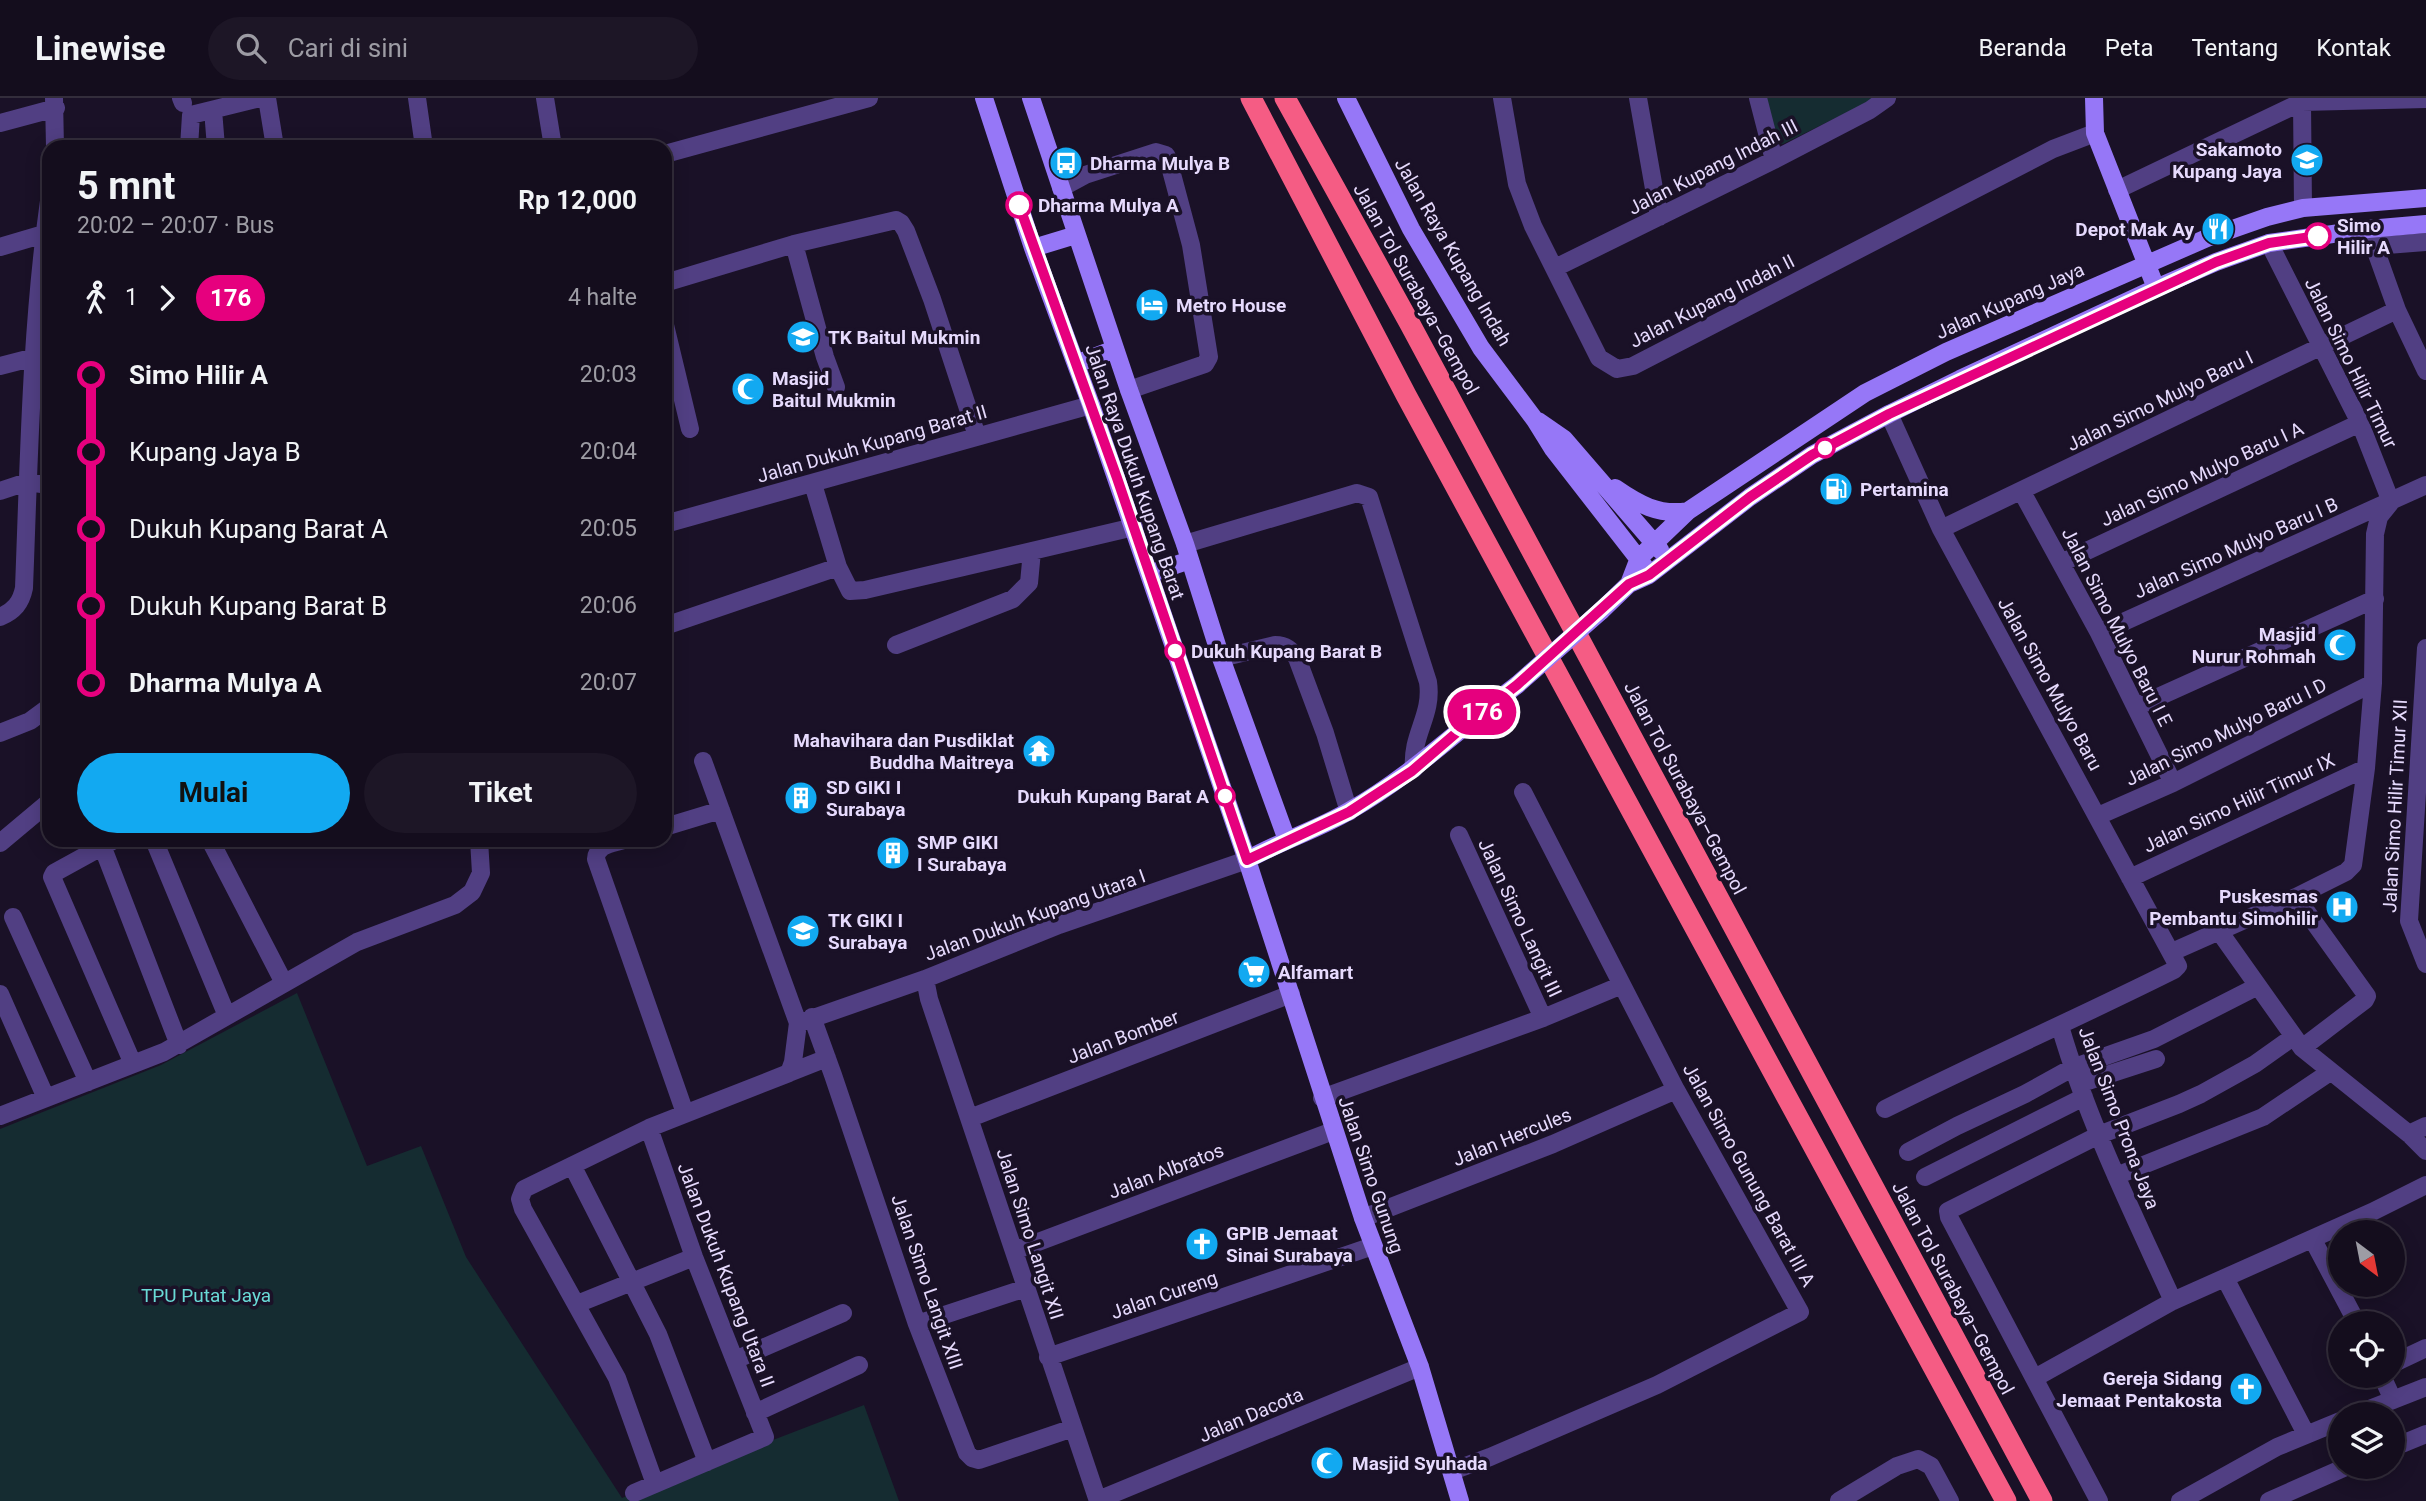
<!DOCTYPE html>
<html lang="id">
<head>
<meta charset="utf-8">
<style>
	body { margin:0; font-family:Roboto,sans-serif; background:#1d1626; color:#f1f3f6; height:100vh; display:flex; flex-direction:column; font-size:26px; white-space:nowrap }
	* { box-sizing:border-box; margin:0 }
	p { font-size:23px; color:#9d9ca4 }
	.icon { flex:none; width:38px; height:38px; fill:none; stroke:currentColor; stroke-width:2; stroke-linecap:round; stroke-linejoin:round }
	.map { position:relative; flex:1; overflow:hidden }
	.side { position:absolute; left:42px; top:42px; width:630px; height:707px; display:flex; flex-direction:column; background:#140d1d; border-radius:21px; box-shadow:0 4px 18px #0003,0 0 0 2px #332d3b }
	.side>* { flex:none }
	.badge { padding:0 14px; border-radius:23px; font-size:24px; line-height:46px }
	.needle { width:46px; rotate:148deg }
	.buttons { position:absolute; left:2328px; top:1122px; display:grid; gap:14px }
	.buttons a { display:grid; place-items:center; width:77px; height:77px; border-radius:50%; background:#140d1d; box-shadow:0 4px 18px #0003,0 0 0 2px #332d3b; font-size:35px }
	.map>.badge { position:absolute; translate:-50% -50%; box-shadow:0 0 0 4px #fff }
	.legs { display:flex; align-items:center; gap:10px; height:77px; padding:0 35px; font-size:23px }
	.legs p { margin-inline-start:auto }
	.headline { display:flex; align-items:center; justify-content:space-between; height:119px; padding:0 35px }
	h1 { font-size:38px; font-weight:700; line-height:52px }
	.primary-button { display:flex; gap:14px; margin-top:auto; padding:14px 35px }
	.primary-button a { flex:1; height:80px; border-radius:42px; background:#12a9f1; color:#111; font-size:28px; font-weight:700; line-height:80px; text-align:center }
	.primary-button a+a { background:#1d1626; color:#f1f3f6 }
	ul { padding:0 35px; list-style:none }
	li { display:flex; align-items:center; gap:24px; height:77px; font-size:26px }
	li i { display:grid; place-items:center; width:10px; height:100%; margin:0 9px; background:currentColor }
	li i::after { content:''; width:18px; height:18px; margin:-9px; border:5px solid; border-radius:50%; background:#140d1d }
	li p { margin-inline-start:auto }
	li:first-child i { background:linear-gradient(#0000 50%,currentColor 0) }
	li:last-child i { background:linear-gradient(currentColor 50%,#0000 0) }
	header { display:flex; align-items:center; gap:42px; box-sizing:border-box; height:98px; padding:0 35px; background:#140d1d; border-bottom:2px solid #332d3b }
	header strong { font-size:33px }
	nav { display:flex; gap:38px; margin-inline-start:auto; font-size:24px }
	.search { width:490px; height:63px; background:#1d1626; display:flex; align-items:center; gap:18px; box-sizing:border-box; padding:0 24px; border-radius:38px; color:#9d9ca4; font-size:26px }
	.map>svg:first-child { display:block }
	.green { fill:#152c31 }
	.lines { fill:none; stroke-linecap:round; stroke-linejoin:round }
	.street { stroke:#513f83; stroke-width:18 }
	.secondary { stroke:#9677f7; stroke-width:18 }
	.highway { stroke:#f55c84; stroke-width:21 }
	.secondary-bridge { stroke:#9677f7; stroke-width:18 }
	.line-1-casing { stroke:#fff; stroke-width:16 }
	.line-1 { stroke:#e6007e; stroke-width:10 }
	.stop-1-dot { fill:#fff; stroke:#e6007e; stroke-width:3.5 }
	.labels { text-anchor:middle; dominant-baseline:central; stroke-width:7; stroke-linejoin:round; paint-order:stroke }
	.poi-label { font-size:19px; font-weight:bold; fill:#e6dafd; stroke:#1a1127; text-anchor:start }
	.street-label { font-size:19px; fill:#e6dafd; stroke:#1a1127 }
	.stop-label { font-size:19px; font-weight:bold; fill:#e6dafd; stroke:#1a1127; text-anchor:start }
	.park-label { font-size:19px; fill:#69dad6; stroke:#1a1127 }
</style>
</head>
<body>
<header>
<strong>Linewise</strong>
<div class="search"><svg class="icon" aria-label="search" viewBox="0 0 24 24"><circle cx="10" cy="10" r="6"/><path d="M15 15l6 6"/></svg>Cari di sini</div>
<nav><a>Beranda</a><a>Peta</a><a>Tentang</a><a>Kontak</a></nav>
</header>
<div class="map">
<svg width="2426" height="1403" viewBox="0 0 2426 1403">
	<rect width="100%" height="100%" fill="#1a1127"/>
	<path class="green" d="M 1764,0 L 1876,0 L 1783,46 L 1777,45 Z
		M 297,895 L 367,1068 L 421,1048 L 466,1159 L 622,1400 L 864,1307 L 899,1403 L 0,1403 L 0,1031 L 161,967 Z"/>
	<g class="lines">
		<path class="street" d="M 54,0 L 55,49
			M 181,0 L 183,5
			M 267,0 L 275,49
			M 417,0 L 424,49
			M 545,0 L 553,49
			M 1502,0 L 1517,86 L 1533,128 L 1599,260 L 1617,271 L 1633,268 L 2053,51 L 2095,35
			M 1638,0 L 1659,119
			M 1758,0 L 1774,62
			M 2302,4 L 2426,1
			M 2302,4 L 2303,110
			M 213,12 L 216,49
			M 0,25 L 56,10
			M 189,49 L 191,17 L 260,0
			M 665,56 L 869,0
			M 1061,90 L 1085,77 L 1156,54 L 1166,57 L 1168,61 L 1191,147 L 1209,259 L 1205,266 L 1129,292
			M 2117,92 L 2310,0
			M 2368,131 L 2397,212 L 2426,273
			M 2269,145 L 2360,325 L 2391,404
			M 794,146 L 825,259 L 836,289
			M 2374,148 L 2426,144
			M 0,149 L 44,136
			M 1555,170 L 1774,62 L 1870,12 L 1887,0
			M 665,185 L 794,146 L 896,122 L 901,125 L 906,133 L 932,201 L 977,338
			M 665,227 L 690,331
			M 0,268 L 35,259
			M 813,386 L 838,469 L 850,493 L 865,492 L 1134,429
			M 0,393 L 27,384 L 49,387
			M 2022,394 L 2099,535 L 2173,685
			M 665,426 L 1091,307
			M 1941,431 L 2397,212
			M 1185,446 L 1357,395 L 1369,399 L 1428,584 C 1433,618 1411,636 1414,671
			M 2061,465 L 2360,325
			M 0,519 C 14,513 21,505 24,490 C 29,362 31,231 49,103
			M 665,528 L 838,469
			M 2099,535 L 2426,387
			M 896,547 L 1013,501 L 1029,485 L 1032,453
			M 2426,550 L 2409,823 L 2426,866
			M 1221,560 L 1275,547 C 1286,547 1291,552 1297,560 L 1325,635 L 1349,714
			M 2136,609 L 2375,501
			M 0,635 L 30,623 L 49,609
			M 2098,718 L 2173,685 L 2373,585
			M 665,729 L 721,712
			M 1459,737 L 1543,920
			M 114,742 L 54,775 L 52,779 L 133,966
			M 154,742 L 227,918
			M 210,742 L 284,885
			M 624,742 C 612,746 597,746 596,761 L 685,1015
			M 0,745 L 49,704
			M 103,750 L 179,947
			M 2130,780 L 2366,670
			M 2296,799 L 2367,898 L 2365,902 L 2302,950
			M 13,819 L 88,984
			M 2219,833 L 2302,950 L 2409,1036 L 2426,1053
			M 2172,854 L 2296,799 L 2346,774 L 2353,767 L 2366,670 L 2373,585 L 2375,436 L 2379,419 L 2391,404
			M 925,881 L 929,901 L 1098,1403
			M 0,896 L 46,1000
			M 812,919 L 833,977 L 917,1226 L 967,1355 L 972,1360 L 979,1362 L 1073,1330
			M 802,924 L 925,881 L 1059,827 L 1247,762
			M 2060,928 C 2088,1024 2132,1113 2173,1203
			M 789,975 L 827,960
			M 2079,986 L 2156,961
			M 1322,1000 L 1543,920 L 1622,887
			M 1885,1011 C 1980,963 2078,920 2174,872 L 2178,868 L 1941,431 L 1889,316
			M 0,1018 L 164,954 L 357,844 L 455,807 L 472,794 L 481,775 L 479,742
			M 970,1020 L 1291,896
			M 2409,1036 L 2426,1028
			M 1908,1054 L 1957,1028 L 2025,996 L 2072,970 L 2154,941 L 2258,888
			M 573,1069 L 658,1236 L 707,1364
			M 2116,1078 L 2263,1019 L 2330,974
			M 1925,1079 L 2084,999
			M 1363,1120 L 1553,1046 L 1676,992
			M 2313,1142 L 2357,1225
			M 1014,1153 L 1333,1033
			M 2225,1180 L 2306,1336
			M 577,1206 L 694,1159
			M 917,1226 L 1026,1190
			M 1048,1259 L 1373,1148
			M 735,1262 L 843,1215
			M 2392,1266 L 2426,1250
			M 2382,1278 L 2393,1302
			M 2035,1280 L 2173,1203 L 2372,1114 L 2426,1087
			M 755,1315 L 859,1267
			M 2357,1316 L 2426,1289
			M 2392,1350 L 2426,1336
			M 1452,1373 L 1490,1359 L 1657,1287 L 1800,1214 L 1676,992 L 1523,694
			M 655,1386 L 617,1280 L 523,1111 L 520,1101 L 524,1091 L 649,1030 L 789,975 L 793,964 L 798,925 L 703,663
			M 634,1395 L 765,1339 L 694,1159 L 649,1030
			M 1098,1402 L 1420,1269
			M 1839,1403 L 1897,1368 L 1918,1361 L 1931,1368 L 1950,1403
			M 2099,1403 L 1949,1119 L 1948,1113 L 2099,1037 L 2179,1006 L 2201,996 L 2255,966 L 2293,939
			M 2180,1403 L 2277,1349 L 2340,1323
			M 2269,1403 L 2348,1368"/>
		<path class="secondary" d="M 984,0 L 1033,150 L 1091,307 L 1247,762 L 1363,1120 L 1420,1269 L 1460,1403
			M 1031,0 L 1129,292 L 1185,446 L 1221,560 L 1287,742
			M 1346,0 L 1411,131 L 1481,250 L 1535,322 L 1553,351 L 1644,468
			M 2094,0 L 2095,35 L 2156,190
			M 1033,150 L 1076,137
			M 1076,266 L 1115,251
			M 1538,323 L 1564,341 L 1660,452
			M 1615,390 C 1638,406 1659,418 1688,413
			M 1149,476 L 1190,462
			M 1629,486 L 1639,460 L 1688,413 L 1865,295 L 1946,254 L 2207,140 L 2267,119 L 2303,110 L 2426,100
			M 1601,513 L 1629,486 L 1649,477 L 1750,399 L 1812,357 L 1889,316 L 1960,281 L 2156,190 L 2216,164 L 2269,145 L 2368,131 L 2426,126
			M 1247,762 C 1280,743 1317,732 1349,713 C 1411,678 1461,629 1517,587"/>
		<path class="highway" d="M 1251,0 L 1406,297 L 2006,1403
			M 1285,0 L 1410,226 L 2042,1403"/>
		<path class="secondary-bridge" d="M 1517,587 L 1601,513"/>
	</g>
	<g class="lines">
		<defs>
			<path id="line-1" d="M 1019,107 L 1117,380 L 1247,762 L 1349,714 L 1412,673 L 1469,624 L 1517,587 L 1629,486 L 1649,477 L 1750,399 L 1812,357 L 1889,316 L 2216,164 L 2269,145 L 2318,138"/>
		</defs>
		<use href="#line-1" class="line-1-casing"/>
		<use href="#line-1" class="line-1"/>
	</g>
	<defs>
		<symbol id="school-disc" viewBox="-11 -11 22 22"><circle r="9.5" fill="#12a9f1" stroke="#1a1127"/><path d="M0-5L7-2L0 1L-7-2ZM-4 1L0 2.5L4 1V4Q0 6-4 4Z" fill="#fff"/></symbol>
		<symbol id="bus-disc" viewBox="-11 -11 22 22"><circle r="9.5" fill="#12a9f1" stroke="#1a1127"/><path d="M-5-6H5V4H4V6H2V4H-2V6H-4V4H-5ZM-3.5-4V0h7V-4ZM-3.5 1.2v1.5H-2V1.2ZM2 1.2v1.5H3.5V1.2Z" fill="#fff"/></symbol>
		<symbol id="restaurant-disc" viewBox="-11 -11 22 22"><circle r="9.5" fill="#12a9f1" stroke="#1a1127"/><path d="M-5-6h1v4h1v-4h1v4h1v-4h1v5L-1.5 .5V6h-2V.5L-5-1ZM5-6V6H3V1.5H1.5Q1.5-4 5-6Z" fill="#fff"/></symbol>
		<symbol id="hotel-disc" viewBox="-11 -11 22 22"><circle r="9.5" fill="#12a9f1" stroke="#1a1127"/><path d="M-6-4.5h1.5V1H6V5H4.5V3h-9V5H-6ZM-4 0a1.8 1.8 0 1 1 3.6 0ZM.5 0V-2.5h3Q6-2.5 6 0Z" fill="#fff"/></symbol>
		<symbol id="mosque-disc" viewBox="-11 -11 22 22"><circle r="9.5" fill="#12a9f1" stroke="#1a1127"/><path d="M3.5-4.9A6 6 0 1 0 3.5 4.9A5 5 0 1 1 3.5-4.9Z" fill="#fff"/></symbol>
		<symbol id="fuel-disc" viewBox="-11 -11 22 22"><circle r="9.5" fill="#12a9f1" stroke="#1a1127"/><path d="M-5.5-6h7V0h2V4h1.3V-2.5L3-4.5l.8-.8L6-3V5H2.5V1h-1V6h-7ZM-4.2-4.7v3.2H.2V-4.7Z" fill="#fff"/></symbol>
		<symbol id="temple-disc" viewBox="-11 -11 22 22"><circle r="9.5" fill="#12a9f1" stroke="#1a1127"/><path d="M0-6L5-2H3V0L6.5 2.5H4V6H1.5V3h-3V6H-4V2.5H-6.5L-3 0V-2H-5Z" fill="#fff"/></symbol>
		<symbol id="building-disc" viewBox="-11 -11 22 22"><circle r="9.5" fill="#12a9f1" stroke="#1a1127"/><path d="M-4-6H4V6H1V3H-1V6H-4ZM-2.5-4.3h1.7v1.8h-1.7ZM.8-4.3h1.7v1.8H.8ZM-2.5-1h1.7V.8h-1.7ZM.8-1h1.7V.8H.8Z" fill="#fff"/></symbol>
		<symbol id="hospital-disc" viewBox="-11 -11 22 22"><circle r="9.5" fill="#12a9f1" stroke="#1a1127"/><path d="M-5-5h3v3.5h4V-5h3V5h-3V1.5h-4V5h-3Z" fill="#fff"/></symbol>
		<symbol id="supermarket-disc" viewBox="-11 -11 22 22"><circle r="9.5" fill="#12a9f1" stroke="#1a1127"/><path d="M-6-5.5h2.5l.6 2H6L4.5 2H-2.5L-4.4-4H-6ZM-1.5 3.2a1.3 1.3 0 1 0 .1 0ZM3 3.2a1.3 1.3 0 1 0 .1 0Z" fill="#fff"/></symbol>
		<symbol id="church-disc" viewBox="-11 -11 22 22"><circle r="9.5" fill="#12a9f1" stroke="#1a1127"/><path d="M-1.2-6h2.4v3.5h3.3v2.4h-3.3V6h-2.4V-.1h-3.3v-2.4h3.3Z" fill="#fff"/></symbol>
	</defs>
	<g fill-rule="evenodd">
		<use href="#school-disc" x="2288" y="43" width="38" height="38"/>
		<use href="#bus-disc" x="1047" y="46" width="38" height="38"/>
		<use href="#restaurant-disc" x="2199" y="112" width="38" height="38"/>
		<use href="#hotel-disc" x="1133" y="188" width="38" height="38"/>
		<use href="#school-disc" x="784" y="220" width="38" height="38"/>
		<use href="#mosque-disc" x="729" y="272" width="38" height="38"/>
		<use href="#fuel-disc" x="1817" y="372" width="38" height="38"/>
		<use href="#mosque-disc" x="2321" y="528" width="38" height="38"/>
		<use href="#temple-disc" x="1020" y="634" width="38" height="38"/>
		<use href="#building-disc" x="782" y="681" width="38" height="38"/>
		<use href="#building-disc" x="874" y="736" width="38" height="38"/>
		<use href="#hospital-disc" x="2323" y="790" width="38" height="38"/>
		<use href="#school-disc" x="784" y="814" width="38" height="38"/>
		<use href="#supermarket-disc" x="1235" y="855" width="38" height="38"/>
		<use href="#church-disc" x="1183" y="1127" width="38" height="38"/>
		<use href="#church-disc" x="2227" y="1272" width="38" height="38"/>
		<use href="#mosque-disc" x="1308" y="1346" width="38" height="38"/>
	</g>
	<g class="stop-1-dot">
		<circle cx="1019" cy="107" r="12"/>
		<circle cx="2318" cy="138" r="12"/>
		<circle cx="1825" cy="350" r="9"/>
		<circle cx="1175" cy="553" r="9"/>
		<circle cx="1225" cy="698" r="9"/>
	</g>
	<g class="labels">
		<g class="poi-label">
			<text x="2282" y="51" text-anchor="end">Sakamoto<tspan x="2282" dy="22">Kupang Jaya</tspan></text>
			<text x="1090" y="65">Dharma Mulya B</text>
			<text x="2194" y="131" text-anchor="end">Depot Mak Ay</text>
			<text x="1176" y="207">Metro House</text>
			<text x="828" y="239">TK Baitul Mukmin</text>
			<text x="772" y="280">Masjid<tspan x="772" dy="22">Baitul Mukmin</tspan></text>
			<text x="1860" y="391">Pertamina</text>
			<text x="2316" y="536" text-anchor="end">Masjid<tspan x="2316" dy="22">Nurur Rohmah</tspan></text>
			<text x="1014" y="642" text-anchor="end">Mahavihara dan Pusdiklat<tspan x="1014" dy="22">Buddha Maitreya</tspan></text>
			<text x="826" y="689">SD GIKI I<tspan x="826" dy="22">Surabaya</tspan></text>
			<text x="917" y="744">SMP GIKI<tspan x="917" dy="22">I Surabaya</tspan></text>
			<text x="2318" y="798" text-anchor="end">Puskesmas<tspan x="2318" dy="22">Pembantu Simohilir</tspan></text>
			<text x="828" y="822">TK GIKI I<tspan x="828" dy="22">Surabaya</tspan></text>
			<text x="1278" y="874">Alfamart</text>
			<text x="1226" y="1135">GPIB Jemaat<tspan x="1226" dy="22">Sinai Surabaya</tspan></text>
			<text x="2222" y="1280" text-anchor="end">Gereja Sidang<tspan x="2222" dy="22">Jemaat Pentakosta</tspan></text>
			<text x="1352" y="1365">Masjid Syuhada</text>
		</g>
		<g class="street-label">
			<text transform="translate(1713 69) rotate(-27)">Jalan Kupang Indah III</text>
			<text transform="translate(1453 154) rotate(60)">Jalan Raya Kupang Indah</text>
			<text transform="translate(1416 191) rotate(61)">Jalan Tol Surabaya–Gempol</text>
			<text transform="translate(1712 203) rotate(-27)">Jalan Kupang Indah II</text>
			<text transform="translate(2010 203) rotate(-24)">Jalan Kupang Jaya</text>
			<text transform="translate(2351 265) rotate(64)">Jalan Simo Hilir Timur</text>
			<text transform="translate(2160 303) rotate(-26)">Jalan Simo Mulyo Baru I</text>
			<text transform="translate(872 346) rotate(-16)">Jalan Dukuh Kupang Barat II</text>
			<text transform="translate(1135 374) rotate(71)">Jalan Raya Dukuh Kupang Barat</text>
			<text transform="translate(2202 376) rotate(-25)">Jalan Simo Mulyo Baru I A</text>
			<text transform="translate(2236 450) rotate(-24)">Jalan Simo Mulyo Baru I B</text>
			<text transform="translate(2117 529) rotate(63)">Jalan Simo Mulyo Baru I E</text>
			<text transform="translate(2050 586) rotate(61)">Jalan Simo Mulyo Baru</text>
			<text transform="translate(2226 634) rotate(-26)">Jalan Simo Mulyo Baru I D</text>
			<text transform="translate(1685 690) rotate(62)">Jalan Tol Surabaya–Gempol</text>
			<text transform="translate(2239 705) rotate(-25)">Jalan Simo Hilir Timur IX</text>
			<text transform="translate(2395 708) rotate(-87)">Jalan Simo Hilir Timur XII</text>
			<text transform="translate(1035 817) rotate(-20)">Jalan Dukuh Kupang Utara I</text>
			<text transform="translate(1520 820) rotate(65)">Jalan Simo Langit III</text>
			<text transform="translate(1123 939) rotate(-21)">Jalan Bomber</text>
			<text transform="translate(2119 1020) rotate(69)">Jalan Simo Prona Jaya</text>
			<text transform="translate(1512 1039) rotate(-22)">Jalan Hercules</text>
			<text transform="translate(1166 1073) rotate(-21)">Jalan Albratos</text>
			<text transform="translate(1371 1077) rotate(71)">Jalan Simo Gunung</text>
			<text transform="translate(1749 1077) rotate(61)">Jalan Simo Gunung Barat III A</text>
			<text transform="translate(1030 1136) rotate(72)">Jalan Simo Langit XII</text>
			<text transform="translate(726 1177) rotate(69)">Jalan Dukuh Kupang Utara II</text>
			<text transform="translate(927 1184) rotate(71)">Jalan Simo Langit XIII</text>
			<text transform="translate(1953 1190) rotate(62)">Jalan Tol Surabaya–Gempol</text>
			<text transform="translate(1164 1197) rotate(-19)">Jalan Cureng</text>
			<text transform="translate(1251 1317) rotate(-23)">Jalan Dacota</text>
		</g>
		<g class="stop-label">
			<text x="1038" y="107">Dharma Mulya A</text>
			<text x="2337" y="127">Simo<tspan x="2337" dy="22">Hilir A</tspan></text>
			<text x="1191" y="553">Dukuh Kupang Barat B</text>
			<text x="1209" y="698" text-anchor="end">Dukuh Kupang Barat A</text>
		</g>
		<g class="park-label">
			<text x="206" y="1197">TPU Putat Jaya</text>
		</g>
	</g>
</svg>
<div class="buttons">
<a><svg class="needle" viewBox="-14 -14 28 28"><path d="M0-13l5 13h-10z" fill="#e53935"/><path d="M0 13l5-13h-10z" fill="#9d9ca4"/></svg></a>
<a><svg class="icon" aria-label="locate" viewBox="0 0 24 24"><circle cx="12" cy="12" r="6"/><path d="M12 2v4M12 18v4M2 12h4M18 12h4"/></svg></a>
<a><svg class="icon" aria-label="layers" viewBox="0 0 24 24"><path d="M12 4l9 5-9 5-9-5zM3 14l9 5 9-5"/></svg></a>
</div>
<b class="badge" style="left:1482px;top:614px;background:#e6007e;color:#fff">176</b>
<section class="side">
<div class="headline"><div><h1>5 mnt</h1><p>20:02 – 20:07 · Bus</p></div><b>Rp 12,000</b></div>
<div class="legs"><svg class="icon" aria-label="walk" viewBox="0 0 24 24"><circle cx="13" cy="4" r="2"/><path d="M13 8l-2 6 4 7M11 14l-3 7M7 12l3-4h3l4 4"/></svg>1<svg class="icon" aria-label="forward" viewBox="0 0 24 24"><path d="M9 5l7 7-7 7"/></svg><b class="badge" style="background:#e6007e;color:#fff">176</b><p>4 halte</p></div>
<ul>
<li><i style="color:#e6007e"></i><b>Simo Hilir A</b><p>20:03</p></li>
<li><i style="color:#e6007e"></i><span>Kupang Jaya B</span><p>20:04</p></li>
<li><i style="color:#e6007e"></i><span>Dukuh Kupang Barat A</span><p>20:05</p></li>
<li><i style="color:#e6007e"></i><span>Dukuh Kupang Barat B</span><p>20:06</p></li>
<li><i style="color:#e6007e"></i><b>Dharma Mulya A</b><p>20:07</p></li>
</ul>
<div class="primary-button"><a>Mulai</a><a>Tiket</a></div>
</section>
</div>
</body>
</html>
